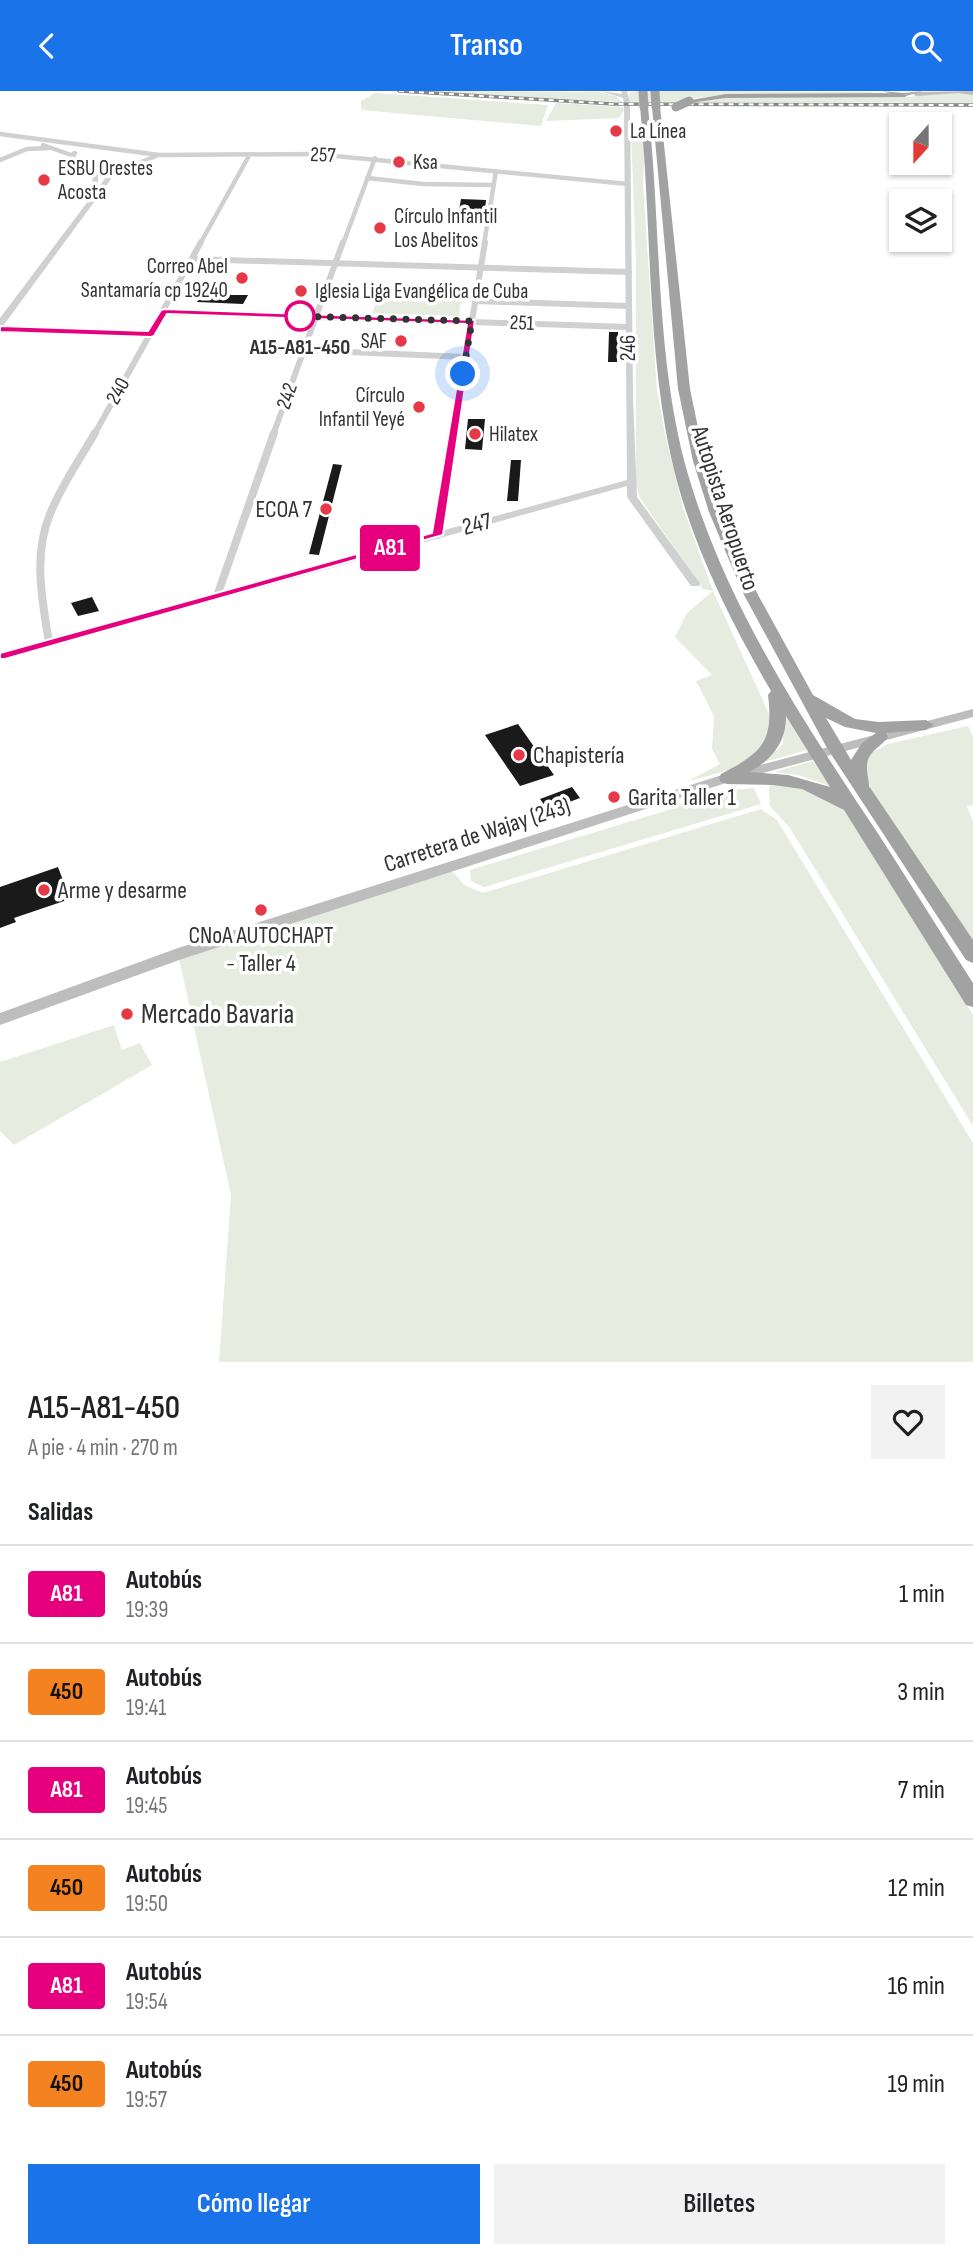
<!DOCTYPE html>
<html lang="es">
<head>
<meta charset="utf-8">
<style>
	body { margin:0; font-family:"Sofia Sans Condensed",sans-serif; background:#f2f2f2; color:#202124; height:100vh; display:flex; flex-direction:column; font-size:26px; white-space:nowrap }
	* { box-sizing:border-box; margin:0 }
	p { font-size:23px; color:#757577 }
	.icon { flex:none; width:38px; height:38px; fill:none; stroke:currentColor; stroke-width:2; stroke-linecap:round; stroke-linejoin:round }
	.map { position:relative; height:1271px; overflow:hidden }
	.drawer { display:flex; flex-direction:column; background:#fff; flex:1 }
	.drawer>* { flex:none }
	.badge { padding:0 14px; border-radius:5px; font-size:24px; line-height:46px }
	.needle { width:46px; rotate:201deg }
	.controls { position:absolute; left:889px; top:21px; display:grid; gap:14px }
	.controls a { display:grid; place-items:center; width:63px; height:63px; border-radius:0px; background:#fff; box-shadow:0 2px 5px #0004; font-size:35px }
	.you { position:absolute; width:35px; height:35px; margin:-18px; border:5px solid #fff; border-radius:50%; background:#1a73e8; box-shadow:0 0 0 10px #1a73e833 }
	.map>.badge { position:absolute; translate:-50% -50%; box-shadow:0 0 0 4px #fff }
	h2 { padding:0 28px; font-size:26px; line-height:63px }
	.round { display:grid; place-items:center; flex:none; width:74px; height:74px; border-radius:0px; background:#f2f2f2 }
	.overview { display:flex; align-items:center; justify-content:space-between; height:119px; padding:0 28px }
	h1 { font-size:33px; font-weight:600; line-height:52px }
	.action { display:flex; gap:14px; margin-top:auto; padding:14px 28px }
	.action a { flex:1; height:80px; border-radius:0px; background:#1a73e8; color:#fff; font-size:28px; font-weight:600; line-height:80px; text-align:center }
	.action a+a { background:#f2f2f2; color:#202124 }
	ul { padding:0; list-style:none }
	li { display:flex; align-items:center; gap:21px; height:98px; padding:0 28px; border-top:2px solid #e0e0e0 }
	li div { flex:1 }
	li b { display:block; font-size:26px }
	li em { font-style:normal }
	li .badge { min-width:77px; font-weight:700; text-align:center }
	header { display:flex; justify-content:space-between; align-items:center; height:91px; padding:0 28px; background:#1a73e8; color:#fff; font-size:32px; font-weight:600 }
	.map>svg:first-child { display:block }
	.green { fill:#e6ecdf }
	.building { fill:#1a1a1a }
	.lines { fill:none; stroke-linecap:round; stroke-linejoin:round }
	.minor-far2 { stroke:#d0d0d0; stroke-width:4.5 }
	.minor-far1 { stroke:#d0d0d0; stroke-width:6 }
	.minor { stroke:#d0d0d0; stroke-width:8 }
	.tertiary { fill:#d0d0d0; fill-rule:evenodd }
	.secondary { fill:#bdbdbd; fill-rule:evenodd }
	.primary { fill:#ababab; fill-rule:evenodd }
	.trunk { fill:#a2a2a2; fill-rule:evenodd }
	.rail-casing { stroke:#888; stroke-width:3.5 }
	.rail { stroke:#fff; stroke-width:2; stroke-dasharray:5; stroke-linecap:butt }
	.trunk-bridge { stroke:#a2a2a2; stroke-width:9 }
	.line { fill:#e6007e; stroke:#fff; stroke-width:2 }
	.walk { stroke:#333; stroke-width:7; stroke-dasharray:0 12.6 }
	.poi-dot { fill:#e63946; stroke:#fff; stroke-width:2.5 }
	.stop-dot { fill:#fff; stroke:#e6007e; stroke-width:3.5 }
	.labels { text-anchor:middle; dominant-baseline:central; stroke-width:7; stroke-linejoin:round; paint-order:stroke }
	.far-poi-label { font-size:21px; fill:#333; stroke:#fff; text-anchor:start }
	.far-street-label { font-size:21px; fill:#333; stroke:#fff }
	.far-stop-label { font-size:21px; font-weight:bold; fill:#333; stroke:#fff }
	.street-label { font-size:24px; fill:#333; stroke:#fff }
	.poi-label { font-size:24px; fill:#333; stroke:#fff; text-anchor:start }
	.near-poi-label { font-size:28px; fill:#333; stroke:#fff; text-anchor:start }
</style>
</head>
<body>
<header><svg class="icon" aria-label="back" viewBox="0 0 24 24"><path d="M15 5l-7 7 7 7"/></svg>Transo<svg class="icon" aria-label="search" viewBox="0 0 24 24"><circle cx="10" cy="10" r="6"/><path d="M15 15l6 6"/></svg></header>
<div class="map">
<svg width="973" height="1271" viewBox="0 0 973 1271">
	<rect width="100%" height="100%" fill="#fff"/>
	<path class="green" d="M 411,0 L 599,1 L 616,5 L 622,11 Z
		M 637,0 L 868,1 L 884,3 L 727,4 L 694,7 L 673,14 L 629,13 L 629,2 Z
		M 943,1 L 973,3 L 973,12 L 695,11 L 733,6 L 909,6 Z
		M 375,2 L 548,14 L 541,35 L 361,19 L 361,10 Z
		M 556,12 L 623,16 L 624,19 L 619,27 L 546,30 Z
		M 631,42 L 645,42 L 643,93 L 649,185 L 657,300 L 665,343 L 683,417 L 713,500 L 770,625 C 773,672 724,681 688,690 L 720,673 L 712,658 L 714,625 L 696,590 L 712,584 L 675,546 L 687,522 L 713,500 L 703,498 L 640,407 L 636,394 L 636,169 Z
		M 450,191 L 462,194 L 459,225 L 372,222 L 379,205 L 400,196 Z
		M 784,622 L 807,659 L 764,671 L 783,653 Z
		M 968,635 L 973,646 L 973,714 L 967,715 L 973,730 L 973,851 L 871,698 L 864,680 L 870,663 L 888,653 Z
		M 813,670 L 830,695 L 798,684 L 774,681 Z
		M 772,693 C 803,693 825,702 848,722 L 973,924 L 973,1035 L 790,737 L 770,715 L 769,696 Z
		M 754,697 L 761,713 L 484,796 L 471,790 L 470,779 L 734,699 Z
		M 761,718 L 777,729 L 973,1052 L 973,1271 L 219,1271 L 231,1104 L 178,863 L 450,777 L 464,794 L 483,802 Z
		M 114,934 L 122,959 L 140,952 L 152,974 L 14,1054 L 0,1040 L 0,971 Z"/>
	<path class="building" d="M 461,108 L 486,109 L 485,119 L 459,119 Z
		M 203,202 L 233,204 L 248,204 L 243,213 L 197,211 Z
		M 609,241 L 618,241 L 617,271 L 608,271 Z
		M 468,328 L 485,328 L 482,359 L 465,358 Z
		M 511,369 L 521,369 L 518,410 L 507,410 Z
		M 333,373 L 342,374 L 319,464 L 309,463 Z
		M 92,506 L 99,520 L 78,525 L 71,512 Z
		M 518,633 L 554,684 L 520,695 L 485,644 Z
		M 572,696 L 580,707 L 548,719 L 540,708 Z
		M 58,776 L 70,808 L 14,827 L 16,831 L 0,837 L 0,796 Z"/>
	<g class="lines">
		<path class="minor-far2" d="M 0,43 L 159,64 L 314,63 L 628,93
			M 43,54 L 71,64
			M 75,62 L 71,64 L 95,83
			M 0,69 L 27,58 L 49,57
			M 112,83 L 156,65
			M 367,87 L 423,93 L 494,94
			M 200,153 L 250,63
			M 343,153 L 375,67
			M 484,153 L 496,80"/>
		<path class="minor-far1" d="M 193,168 L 629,181
			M 475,210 L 628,215
			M 164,221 L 628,236
			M 0,238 L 151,243
			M 303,259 L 466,266
			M 94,344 L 201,151
			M 273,344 L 343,151
			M 453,344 L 485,151"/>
		<path class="minor" d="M 437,444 L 454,342
			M 217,505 L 274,342
			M 49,551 C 42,509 33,464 50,423 C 61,395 80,368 95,342"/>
		<path class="tertiary" d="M 601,0 L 622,3 L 621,0 L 627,0 L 630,13 L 633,306 L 637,406 L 699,491 L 700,493 L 699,495 L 691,495 L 627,406 L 627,395 L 0,569 L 0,561 L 627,389 L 624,13 L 623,7 Z
			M 112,81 L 114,82 L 114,84 L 3,235 L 0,235 L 0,227 L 107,85 L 98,85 L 98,94 L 88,106 L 84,106 L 83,105 L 92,94 L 93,82 Z"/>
		<path class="secondary" d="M 970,0 L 973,0 L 973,4 L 958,2 L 916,5 L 913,3 L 916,1 Z
			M 973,618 L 973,626 L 729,691 L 182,868 L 0,934 L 0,922 L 178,857 L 722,684 Z"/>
		<path class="primary" d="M 882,0 L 903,2 L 923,0 L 903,6 Z"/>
		<path class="trunk" d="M 903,2 L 906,6 L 726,7 L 689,12 L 685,10 L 726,3 Z
			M 644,14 L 648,16 C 661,133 655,255 684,369 C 721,507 801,627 879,744 C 911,793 941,843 973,892 L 973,916 L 966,914 L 844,719 L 802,698 L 773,694 L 727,693 L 721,691 L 719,687 L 721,683 C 761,662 774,652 768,604 L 771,600 C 729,528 689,448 671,366 C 646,251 652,132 640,16 ZM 786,625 L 830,696 L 788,684 L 750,681 C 772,668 786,652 786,625 Z
			M 656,14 L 660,16 L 690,298 L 705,370 L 721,421 L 757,502 L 813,604 L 855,628 L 879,631 L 926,629 L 934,634 L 926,639 L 886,642 L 888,646 C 879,658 866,661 867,678 C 867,684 869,690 869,695 L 973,849 L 973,872 L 966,869 L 827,657 L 743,502 L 709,421 L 693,370 L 678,298 L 652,16 ZM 826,627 L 845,636 L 876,642 L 862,652 L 851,669 Z"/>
		<defs>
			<path id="rail" d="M 399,0 L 614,13 L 973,14"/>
		</defs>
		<use href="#rail" class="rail-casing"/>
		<use href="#rail" class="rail"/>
		<path class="trunk-bridge" d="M 643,0 L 644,16
			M 655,0 L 656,16
			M 676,16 L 689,10"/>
	</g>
	<path class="line" d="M 164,218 L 475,229 L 443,444 L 5,568 L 0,568 L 0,562 L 432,442 L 467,233 L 167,223 L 154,245 L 151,246 L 0,241 L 0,235 L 148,240 L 161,219 Z"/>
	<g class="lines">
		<path class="walk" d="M 300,225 L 290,225 L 472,230 L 463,283"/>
	</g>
	<g class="poi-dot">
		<circle cx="616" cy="40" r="7"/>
		<circle cx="399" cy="71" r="7"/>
		<circle cx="44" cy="89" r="7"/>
		<circle cx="380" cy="137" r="7"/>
		<circle cx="242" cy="187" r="7"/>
		<circle cx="301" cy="200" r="7"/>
		<circle cx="401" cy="250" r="7"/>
		<circle cx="419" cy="316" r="7"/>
		<circle cx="475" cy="343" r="7"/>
		<circle cx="326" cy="418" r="7"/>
		<circle cx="519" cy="664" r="7"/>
		<circle cx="614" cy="706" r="7"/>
		<circle cx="44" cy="799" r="7"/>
		<circle cx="261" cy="819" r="7"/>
		<circle cx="127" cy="923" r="7"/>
	</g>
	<circle class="stop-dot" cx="300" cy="225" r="14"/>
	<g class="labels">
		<g class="far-poi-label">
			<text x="630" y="40">La Línea</text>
			<text x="413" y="71">Ksa</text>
			<text x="58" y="77">ESBU Orestes<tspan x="58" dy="24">Acosta</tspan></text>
			<text x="394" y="125">Círculo Infantil<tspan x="394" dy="24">Los Abelitos</tspan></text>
			<text x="228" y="175" text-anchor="end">Correo Abel<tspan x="228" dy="24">Santamaría cp 19240</tspan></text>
			<text x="315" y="200">Iglesia Liga Evangélica de Cuba</text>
			<text x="387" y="250" text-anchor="end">SAF</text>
			<text x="405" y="304" text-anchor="end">Círculo<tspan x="405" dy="24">Infantil Yeyé</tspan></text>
			<text x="489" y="343">Hilatex</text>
		</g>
		<g class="far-street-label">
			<text transform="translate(323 64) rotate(2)">257</text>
			<text transform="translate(522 232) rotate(2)">251</text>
			<text transform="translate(628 257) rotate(-90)">246</text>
			<text transform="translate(118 300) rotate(-61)">240</text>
			<text transform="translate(287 305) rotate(-71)">242</text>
		</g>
		<g class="far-stop-label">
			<text x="300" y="256">A15-A81-450</text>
		</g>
		<g class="street-label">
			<text transform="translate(725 417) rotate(72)">Autopista Aeropuerto</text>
			<text transform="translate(477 433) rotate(-15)">247</text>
			<text transform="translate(477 744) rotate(-18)">Carretera de Wajay (243)</text>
		</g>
		<g class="poi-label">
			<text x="312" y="418" text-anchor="end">ECOA 7</text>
			<text x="533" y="664">Chapistería</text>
			<text x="628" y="706">Garita Taller 1</text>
			<text x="58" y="799">Arme y desarme</text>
			<text x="261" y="844" text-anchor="middle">CNoA AUTOCHAPT<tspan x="261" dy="28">- Taller 4</tspan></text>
		</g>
		<g class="near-poi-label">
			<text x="141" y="923">Mercado Bavaria</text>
		</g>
	</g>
</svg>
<div class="controls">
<a><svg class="needle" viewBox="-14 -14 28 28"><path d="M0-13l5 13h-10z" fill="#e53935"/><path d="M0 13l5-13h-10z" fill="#757577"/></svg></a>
<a><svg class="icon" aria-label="layers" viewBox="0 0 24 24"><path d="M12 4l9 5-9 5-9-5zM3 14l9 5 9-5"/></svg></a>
</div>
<div class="you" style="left:463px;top:283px"></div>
<b class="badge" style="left:390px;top:457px;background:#e6007e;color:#fff">A81</b>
</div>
<section class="drawer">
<div class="overview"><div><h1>A15-A81-450</h1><p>A pie · 4 min · 270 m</p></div><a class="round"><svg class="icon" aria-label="heart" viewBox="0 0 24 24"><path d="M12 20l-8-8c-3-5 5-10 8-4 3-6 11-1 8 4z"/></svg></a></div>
<h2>Salidas</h2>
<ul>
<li><span class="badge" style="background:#e6007e;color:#fff">A81</span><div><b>Autobús</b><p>19:39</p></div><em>1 min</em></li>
<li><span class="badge" style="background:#f58220;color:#111">450</span><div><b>Autobús</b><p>19:41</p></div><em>3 min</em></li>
<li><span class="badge" style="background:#e6007e;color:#fff">A81</span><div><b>Autobús</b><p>19:45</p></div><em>7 min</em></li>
<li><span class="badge" style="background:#f58220;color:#111">450</span><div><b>Autobús</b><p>19:50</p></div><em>12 min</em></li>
<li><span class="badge" style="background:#e6007e;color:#fff">A81</span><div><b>Autobús</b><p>19:54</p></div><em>16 min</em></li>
<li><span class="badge" style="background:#f58220;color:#111">450</span><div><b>Autobús</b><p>19:57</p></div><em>19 min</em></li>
</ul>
<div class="action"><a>Cómo llegar</a><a>Billetes</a></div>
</section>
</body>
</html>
